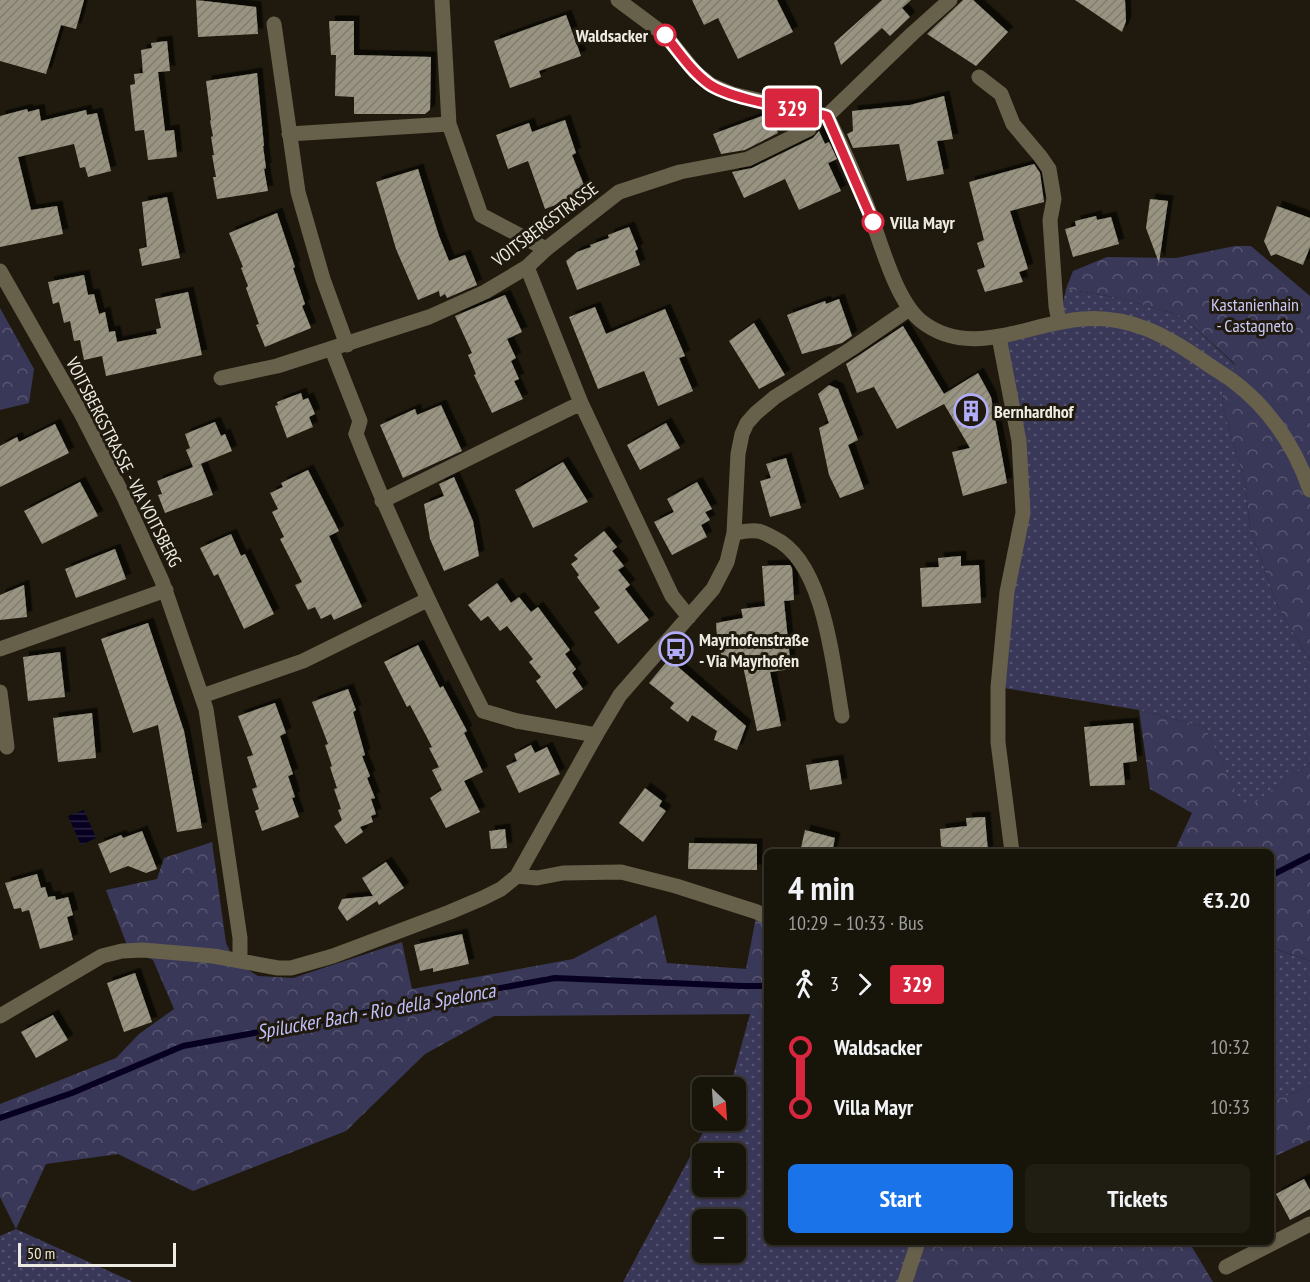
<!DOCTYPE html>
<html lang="en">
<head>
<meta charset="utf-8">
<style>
	body { margin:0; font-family:"PT Sans Narrow",sans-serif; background:#201d13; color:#f1f3f6; height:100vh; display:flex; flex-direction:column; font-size:22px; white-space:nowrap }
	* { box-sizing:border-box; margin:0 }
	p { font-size:20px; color:#9e9e9c }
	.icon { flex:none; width:33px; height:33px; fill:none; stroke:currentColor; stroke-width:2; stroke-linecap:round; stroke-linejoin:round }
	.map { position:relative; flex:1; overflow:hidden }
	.side { position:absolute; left:764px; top:849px; width:510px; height:396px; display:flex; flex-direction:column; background:#17140a; border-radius:9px; box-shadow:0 2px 4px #0004,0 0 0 2px #36332b }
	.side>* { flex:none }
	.badge { padding:0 12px; border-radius:4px; font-size:21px; line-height:39px }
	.needle { width:39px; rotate:155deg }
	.tools { position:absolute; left:692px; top:1077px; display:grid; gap:12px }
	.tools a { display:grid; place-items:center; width:54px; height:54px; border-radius:9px; background:#17140a; box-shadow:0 2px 4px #0004,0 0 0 2px #36332b; font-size:30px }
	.scale { position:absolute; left:18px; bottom:15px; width:158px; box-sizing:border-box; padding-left:6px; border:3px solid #eeebe2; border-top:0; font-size:16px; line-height:21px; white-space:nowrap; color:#eeebe2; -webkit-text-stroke:4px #1f1a0d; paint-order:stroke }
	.map>.badge { position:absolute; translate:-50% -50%; box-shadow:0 0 0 3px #fff }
	.legs { display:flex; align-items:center; gap:9px; height:66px; padding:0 24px; font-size:20px }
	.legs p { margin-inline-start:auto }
	.head { display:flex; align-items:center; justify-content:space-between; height:102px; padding:0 24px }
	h1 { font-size:33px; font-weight:600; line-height:45px }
	.button { display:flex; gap:12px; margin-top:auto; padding:12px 24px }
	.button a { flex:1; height:69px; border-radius:9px; background:#1a73e8; color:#fff; font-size:24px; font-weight:600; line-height:69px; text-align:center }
	.button a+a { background:#201d13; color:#f1f3f6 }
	ul { padding:0 24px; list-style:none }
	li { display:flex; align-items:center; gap:21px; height:60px; font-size:22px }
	li i { display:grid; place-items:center; width:9px; height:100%; margin:0 8px; background:currentColor }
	li i::after { content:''; width:15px; height:15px; margin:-8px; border:4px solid; border-radius:50%; background:#17140a }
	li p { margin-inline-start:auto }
	li:first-child i { background:linear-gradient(#0000 50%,currentColor 0) }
	li:last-child i { background:linear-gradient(currentColor 50%,#0000 0) }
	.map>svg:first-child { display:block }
	.grass { fill:url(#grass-dots); fill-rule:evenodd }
	.forest { fill:url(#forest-crowns) }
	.water { fill:url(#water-rules) }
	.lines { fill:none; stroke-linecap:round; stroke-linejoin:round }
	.stream { stroke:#070021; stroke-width:6 }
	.building { fill:url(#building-hatch); filter:url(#shadow) }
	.pedestrian { stroke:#67604a; stroke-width:15 }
	.minor { stroke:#67604a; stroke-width:15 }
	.tertiary { stroke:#67604a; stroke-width:15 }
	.line-1-casing { stroke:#fff; stroke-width:14 }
	.line-1 { stroke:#d7263d; stroke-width:9 }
	.stop-1-dot { fill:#fff; stroke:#d7263d; stroke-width:3 }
	.labels { text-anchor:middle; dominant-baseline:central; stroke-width:6; stroke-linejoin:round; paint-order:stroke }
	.stop-label { font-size:18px; font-weight:bold; fill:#eeebe2; stroke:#1f1a0d; text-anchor:end }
	.street-label { font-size:18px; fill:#eeebe2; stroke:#1f1a0d }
	.park-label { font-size:18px; fill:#cbcaf8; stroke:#1f1a0d }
	.poi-label { font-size:18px; font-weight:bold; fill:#eeebe2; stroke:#1f1a0d; text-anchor:start }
	.water-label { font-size:20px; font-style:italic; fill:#c2c0fd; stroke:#1f1a0d }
</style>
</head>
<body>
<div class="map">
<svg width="1310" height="1282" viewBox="0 0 1310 1282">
	<defs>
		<pattern id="grass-dots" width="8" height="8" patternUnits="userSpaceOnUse" patternTransform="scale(1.5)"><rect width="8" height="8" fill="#3a3858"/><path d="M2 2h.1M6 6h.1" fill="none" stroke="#575570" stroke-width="1.8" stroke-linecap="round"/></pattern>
		<pattern id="forest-crowns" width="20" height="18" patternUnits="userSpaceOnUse" patternTransform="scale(1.5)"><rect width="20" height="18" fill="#3a3858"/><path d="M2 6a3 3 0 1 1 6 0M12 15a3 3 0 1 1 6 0" fill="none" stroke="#575570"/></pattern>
		<pattern id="water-rules" width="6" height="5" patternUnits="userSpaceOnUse" patternTransform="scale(1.5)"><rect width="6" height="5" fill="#070021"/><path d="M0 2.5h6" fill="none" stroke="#2b2541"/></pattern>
		<pattern id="building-hatch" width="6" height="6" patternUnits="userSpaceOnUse" patternTransform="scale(1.5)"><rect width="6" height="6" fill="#999482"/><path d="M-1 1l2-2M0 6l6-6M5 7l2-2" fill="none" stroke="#807d6f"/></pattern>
		<filter id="shadow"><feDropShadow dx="5.5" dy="-5.5" stdDeviation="0" flood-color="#0009"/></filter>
	</defs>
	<rect width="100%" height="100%" fill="#1f1a0d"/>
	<path class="grass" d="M 1066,289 L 1119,298 L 1182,316 L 1235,365 L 1222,391 L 1223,408 L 1245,483 L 1250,528 L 1277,605 L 1310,661 L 1310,763 L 1244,811 L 1205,727 L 1139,710 L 998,687 L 1023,513 L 999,337 L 1059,322 Z
		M 1270,947 L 1310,961 L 1310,1086 L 1271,1102 Z
		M 750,1014 L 766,1014 L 766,1242 L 918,1242 L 905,1282 L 623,1282 L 709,1121 L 735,1120 L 735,1088 L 727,1087 L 733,1076 ZM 702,1154 L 735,1154 L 735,1186 L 702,1186 ZM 702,1220 L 735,1220 L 735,1252 L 702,1252 Z
		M 16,1229 L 133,1282 L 0,1282 L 0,1236 Z"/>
	<path class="forest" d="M 1235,246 L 1251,246 L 1310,296 L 1310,661 L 1277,605 L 1250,528 L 1245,483 L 1223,408 L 1222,391 L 1235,364 L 1182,316 L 1119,298 L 1066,289 L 1073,271 L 1107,257 L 1176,258 Z
		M 0,308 L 34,369 L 29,403 L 0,410 Z
		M 1139,710 L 1205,727 L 1244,810 L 1310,763 L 1310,961 L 1271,947 L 1270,852 L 1174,852 L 1192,813 L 1150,789 Z
		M 212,842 L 226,943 L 235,962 L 258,976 L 293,978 L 402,942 L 412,989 L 573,959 L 656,915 L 667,963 L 746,969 L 757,912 L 766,917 L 766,1014 L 494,1016 L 425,1054 L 346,1131 L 193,1191 L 118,1154 L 46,1164 L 16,1229 L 0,1197 L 0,1104 L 116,1058 L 139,1034 L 174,1009 L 153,960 L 128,948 L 106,890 L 157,879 L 164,858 Z
		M 1310,1086 L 1310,1140 L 1271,1158 L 1271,1102 Z
		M 918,1242 L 1189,1242 L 1213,1282 L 905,1282 Z"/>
	<path class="water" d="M 84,810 L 96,838 L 81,845 L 68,816 Z"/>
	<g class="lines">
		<path class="stream" d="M 1270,876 L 1310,856
			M 0,1118 L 72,1093 L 183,1046 L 555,978 L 742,986 L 766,986"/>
	</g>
	<path class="building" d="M 0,0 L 84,0 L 76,29 L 61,25 L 46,74 L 0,61 Z
		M 196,0 L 256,7 L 258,34 L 198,37 Z
		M 692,0 L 777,0 L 793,32 L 738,59 L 718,18 L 704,25 Z
		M 882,0 L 911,0 L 902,8 L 910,17 L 890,36 L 882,28 L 841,65 L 834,43 Z
		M 963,0 L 973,0 L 1008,32 L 976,66 L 927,34 Z
		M 1075,0 L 1125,0 L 1126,21 L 1122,32 Z
		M 566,15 L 581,56 L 539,71 L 541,77 L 510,88 L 494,41 Z
		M 329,21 L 354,21 L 354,55 L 431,57 L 430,110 L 425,114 L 354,114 L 354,97 L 335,96 L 336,55 L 331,55 Z
		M 167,41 L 170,71 L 158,72 L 165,131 L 174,130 L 177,157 L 148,160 L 144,130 L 135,131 L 130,85 L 135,84 L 134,74 L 143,73 L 141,50 L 152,48 L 151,43 Z
		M 257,73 L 264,146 L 263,146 L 266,168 L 264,169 L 268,191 L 217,199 L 213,177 L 216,177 L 212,155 L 214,155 L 211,137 L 213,136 L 210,121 L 211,120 L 206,81 Z
		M 944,96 L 953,139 L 937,141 L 944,174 L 907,181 L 899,144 L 853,148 L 847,134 L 853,131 L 852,111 L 910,105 Z
		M 27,109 L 28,112 L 39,109 L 41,121 L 86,110 L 87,115 L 97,113 L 111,171 L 88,177 L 85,167 L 80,168 L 74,144 L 18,157 L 31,210 L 57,206 L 63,234 L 0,247 L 0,116 Z
		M 765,115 L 774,122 L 778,133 L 745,150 L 721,154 L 713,134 Z
		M 565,120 L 576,153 L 572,155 L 587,193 L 545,209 L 528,161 L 508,169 L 496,135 L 529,123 L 532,132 Z
		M 819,131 L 825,144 L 829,142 L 837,159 L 828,163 L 841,191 L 799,210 L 785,179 L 744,198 L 732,172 L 752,168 L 813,138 Z
		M 1034,164 L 1040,173 L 1044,202 L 1010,211 L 1028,269 L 1019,272 L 1023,282 L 985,292 L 977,270 L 985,267 L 977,243 L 984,240 L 969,182 Z
		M 418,169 L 439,236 L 449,261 L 465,255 L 477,285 L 447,298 L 445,294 L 440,297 L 439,291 L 418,300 L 396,249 L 376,182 Z
		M 167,197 L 180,258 L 142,266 L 139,249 L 147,247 L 142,202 Z
		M 1150,199 L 1168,201 L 1159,263 L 1146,228 Z
		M 1277,206 L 1310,218 L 1310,247 L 1303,265 L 1276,254 L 1271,256 L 1264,241 Z
		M 277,213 L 295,267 L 293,268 L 305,304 L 302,306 L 311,328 L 265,347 L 256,325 L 259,324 L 246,288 L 248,286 L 241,268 L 243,267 L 229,233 Z
		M 1096,216 L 1097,220 L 1111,217 L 1119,244 L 1073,257 L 1065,229 L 1076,226 L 1075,221 Z
		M 629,227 L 638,249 L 635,251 L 640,265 L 577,290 L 566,261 L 577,252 L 591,247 L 590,245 L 609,238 L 608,235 Z
		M 84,275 L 88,295 L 94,294 L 99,314 L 105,312 L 109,332 L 115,331 L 117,342 L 157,334 L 156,329 L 161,328 L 155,299 L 188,292 L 202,355 L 106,376 L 102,356 L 84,360 L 80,340 L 74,341 L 70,321 L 64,323 L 59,302 L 53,304 L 48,282 Z
		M 505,295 L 522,332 L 507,339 L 516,358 L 511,361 L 519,379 L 514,381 L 523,399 L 492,413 L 474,375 L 476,374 L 468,355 L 472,353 L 455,316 Z
		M 839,299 L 852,336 L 842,343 L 802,354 L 787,315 L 825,301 L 826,304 Z
		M 595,307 L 606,334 L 665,309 L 685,356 L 679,358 L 693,391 L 658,406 L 644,371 L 598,389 L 569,317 Z
		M 754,323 L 785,375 L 759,389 L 729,341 Z
		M 903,326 L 944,394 L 978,373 L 991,397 L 1007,483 L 963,496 L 952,452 L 970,448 L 944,404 L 897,429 L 874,387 L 857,393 L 846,364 Z
		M 829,385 L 838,389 L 858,440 L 848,445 L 864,489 L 840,498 L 829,475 L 819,428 L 829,423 L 818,394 Z
		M 301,393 L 303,400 L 308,398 L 315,414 L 309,417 L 313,427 L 287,438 L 275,406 L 278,405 L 277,402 Z
		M 441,405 L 462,451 L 403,478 L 380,425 L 415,409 L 417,415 Z
		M 215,422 L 221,436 L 225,434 L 232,451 L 193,467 L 186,450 L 190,448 L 185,434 Z
		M 666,423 L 680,448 L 640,470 L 627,445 Z
		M 55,424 L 69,453 L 0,487 L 0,446 L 17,437 L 19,442 Z
		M 786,458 L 801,508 L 770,517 L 760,481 L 771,478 L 766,464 Z
		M 563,462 L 588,502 L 533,528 L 515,490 Z
		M 201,464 L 213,495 L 165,513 L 158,495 L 162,494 L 157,481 Z
		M 308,470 L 339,531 L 329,536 L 362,607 L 334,620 L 331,614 L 321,619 L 315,607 L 308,610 L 295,585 L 302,582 L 280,539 L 284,537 L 272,512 L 278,509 L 270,493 L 283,487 L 281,483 Z
		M 454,477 L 473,521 L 479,556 L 444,571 L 430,539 L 424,504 L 444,496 L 439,484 Z
		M 80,482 L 98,516 L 42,544 L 24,511 Z
		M 697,482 L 712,509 L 705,512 L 710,520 L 701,525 L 707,537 L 672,555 L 654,522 L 674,512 L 667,499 Z
		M 604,531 L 617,547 L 612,551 L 624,566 L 618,570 L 630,585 L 625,589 L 649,620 L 618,644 L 594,612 L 600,608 L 577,577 L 579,575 L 571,564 L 578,559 L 574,555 Z
		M 231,534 L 241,556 L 245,554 L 274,614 L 244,629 L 218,574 L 214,576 L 200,548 Z
		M 115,549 L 126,579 L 76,598 L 65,569 Z
		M 961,556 L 961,566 L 979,565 L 981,603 L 922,607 L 920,568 L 939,567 L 938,558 Z
		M 790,565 L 792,568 L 794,600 L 784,601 L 791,669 L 770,672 L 781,726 L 757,731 L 743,666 L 719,667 L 716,623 L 743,618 L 741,609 L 765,606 L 762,566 Z
		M 497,583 L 511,603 L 519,597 L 531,612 L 538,607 L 570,650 L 565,654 L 576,669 L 572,673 L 583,689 L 556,709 L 536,681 L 541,677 L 529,662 L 533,659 L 507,626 L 500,631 L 488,616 L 481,621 L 468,605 Z
		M 24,585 L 27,617 L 0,620 L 0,595 Z
		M 148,623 L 184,731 L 202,828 L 177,832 L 158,725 L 133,733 L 101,639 Z
		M 418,645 L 440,688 L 443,686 L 467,731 L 464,733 L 483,772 L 464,781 L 480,812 L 446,828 L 430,798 L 442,790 L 432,770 L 439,767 L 429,748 L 432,747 L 410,705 L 407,707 L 384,662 Z
		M 60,652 L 65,697 L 28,701 L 23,657 Z
		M 669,659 L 746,726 L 737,750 L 714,740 L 717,731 L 692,715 L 688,722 L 670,708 L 674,703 L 649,683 Z
		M 348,689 L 356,710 L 353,712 L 365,755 L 362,756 L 370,776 L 367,778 L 375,798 L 371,799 L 376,814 L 371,816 L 373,822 L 360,827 L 363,832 L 346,844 L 334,826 L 342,820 L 338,810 L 341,809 L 334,789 L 337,788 L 330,767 L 332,766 L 325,745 L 328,744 L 312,702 Z
		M 275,703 L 286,733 L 280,736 L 293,774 L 288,776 L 295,797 L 292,798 L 299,817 L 262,831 L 255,811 L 259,809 L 252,789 L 257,787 L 247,757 L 253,755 L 238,716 Z
		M 92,713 L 96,758 L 58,762 L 53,718 Z
		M 1133,723 L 1137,761 L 1123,763 L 1125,785 L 1090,786 L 1084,727 Z
		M 531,745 L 535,753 L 547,747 L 560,774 L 519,793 L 506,766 L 517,761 L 514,754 Z
		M 838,760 L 842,784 L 810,790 L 806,765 Z
		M 645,788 L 662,801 L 659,806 L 666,811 L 643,842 L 619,823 Z
		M 985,817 L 988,852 L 956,852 L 941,846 L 940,829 L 967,826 L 966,818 Z
		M 505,829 L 507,848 L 491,849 L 489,831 Z
		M 805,830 L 835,838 L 832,852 L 800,852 Z
		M 142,831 L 157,869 L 146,873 L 128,866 L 110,873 L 98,844 L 121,835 L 123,838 Z
		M 689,843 L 757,844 L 757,870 L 688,869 Z
		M 386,862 L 404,888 L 379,905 L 377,901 L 347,921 L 338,908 L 342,899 L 373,896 L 362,878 Z
		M 37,874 L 41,888 L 45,887 L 48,897 L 55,896 L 56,900 L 68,897 L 73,915 L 67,917 L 73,940 L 40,949 L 29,910 L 22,912 L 21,908 L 14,909 L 5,883 Z
		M 462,934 L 469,964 L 433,972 L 433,968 L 420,971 L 414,945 Z
		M 135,973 L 152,1022 L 124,1032 L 107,983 Z
		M 53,1015 L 68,1040 L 36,1058 L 21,1032 Z
		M 1304,1179 L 1310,1190 L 1310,1209 L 1290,1220 L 1276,1194 Z"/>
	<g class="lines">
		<path class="pedestrian" d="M 332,350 L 360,421 L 356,434
			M 221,378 L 277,366 L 429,317 L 485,292 L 527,267 L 546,249 L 619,192 L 680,172 L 748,159 L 809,129 L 813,113
			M 517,721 L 596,735"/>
		<path class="minor" d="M 442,0 L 449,124
			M 274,24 L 298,192 L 323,279 L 347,345
			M 979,77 L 1001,94 L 1013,124 L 1040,156 L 1049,169 L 1054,199 L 1050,220 L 1056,306 L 1059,322
			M 827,116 L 912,34 L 950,0
			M 289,134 L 449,124 L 481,215 L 546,249
			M 527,267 L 581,403 L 672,596 L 689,617
			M 0,271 L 82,415 L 123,495 L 162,581 L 206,709 L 240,938 L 240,961
			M 999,337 L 1019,441 L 1023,513 L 1007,592 L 998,687 L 998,742 L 1012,852
			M 356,434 C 393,529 437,620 483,711 L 517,721
			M 382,501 L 581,403
			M 734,533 C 741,532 749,530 757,531 C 762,531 768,535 774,538 C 825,562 833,666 842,716
			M 0,649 L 166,590
			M 0,692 L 7,747
			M 202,696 L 303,661 L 427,600
			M 517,876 L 537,878 L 563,873 L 621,872 L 676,886 L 757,912 L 766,917
			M 0,1016 L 102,956 L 122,951 L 143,950 L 213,956 L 278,968 L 291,968 L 333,956 L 450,912 L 483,898 L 501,889 L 517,876 L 596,735 L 620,695 L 713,589 L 727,562 L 734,533 L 738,454 L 742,434 L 747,423 L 756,413 L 775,397 L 851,349 L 909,309
			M 1226,1267 L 1310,1224
			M 905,1282 L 918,1242"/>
		<path class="tertiary" d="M 618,0 L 665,35 L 695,72 L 711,85 L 732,94 L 827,116 C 841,144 854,173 866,203 C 879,235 894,299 921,321 C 970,360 1028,323 1082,319 C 1129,315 1166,335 1203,361 C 1213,368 1223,374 1233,381 C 1270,409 1295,447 1310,490"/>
	</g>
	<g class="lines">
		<defs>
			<path id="line-1" d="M 665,35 C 679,52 691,71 709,84 C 732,100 798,109 827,116 L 873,222"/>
		</defs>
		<use href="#line-1" class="line-1-casing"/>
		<use href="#line-1" class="line-1"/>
	</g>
	<defs>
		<symbol id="building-ring" viewBox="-11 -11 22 22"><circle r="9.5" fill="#1f1a0d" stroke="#b1adfa" stroke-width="1.5"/><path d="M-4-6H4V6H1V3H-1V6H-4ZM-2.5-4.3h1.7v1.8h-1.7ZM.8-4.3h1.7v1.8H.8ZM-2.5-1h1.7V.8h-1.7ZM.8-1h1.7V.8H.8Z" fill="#b1adfa"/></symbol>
		<symbol id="bus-ring" viewBox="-11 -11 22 22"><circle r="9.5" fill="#1f1a0d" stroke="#b1adfa" stroke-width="1.5"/><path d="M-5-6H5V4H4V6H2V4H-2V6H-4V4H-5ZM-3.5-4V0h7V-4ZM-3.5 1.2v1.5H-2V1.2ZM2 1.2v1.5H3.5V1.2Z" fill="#b1adfa"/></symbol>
	</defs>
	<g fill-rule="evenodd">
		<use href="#building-ring" x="952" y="392" width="38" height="38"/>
		<use href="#bus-ring" x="657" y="630" width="38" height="38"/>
	</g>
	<g class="stop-1-dot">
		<circle cx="665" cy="35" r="10"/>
		<circle cx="873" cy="222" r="10"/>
	</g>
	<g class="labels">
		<g class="stop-label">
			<text x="648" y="35">Waldsacker</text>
			<text x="890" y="222" text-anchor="start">Villa Mayr</text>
		</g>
		<g class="street-label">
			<text transform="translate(545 224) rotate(-37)">VOITSBERGSTRASSE</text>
			<text transform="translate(124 462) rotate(63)">VOITSBERGSTRASSE - VIA VOITSBERG</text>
		</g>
		<g class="park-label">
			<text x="1255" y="304">Kastanienhain<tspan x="1255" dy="21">- Castagneto</tspan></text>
		</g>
		<g class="poi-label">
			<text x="994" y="411">Bernhardhof</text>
			<text x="699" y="639">Mayrhofenstraße<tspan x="699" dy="21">- Via Mayrhofen</tspan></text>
		</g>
		<g class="water-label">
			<text transform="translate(376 1011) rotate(-10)">Spilucker Bach - Rio della Spelonca</text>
		</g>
	</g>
</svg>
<div class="tools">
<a><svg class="needle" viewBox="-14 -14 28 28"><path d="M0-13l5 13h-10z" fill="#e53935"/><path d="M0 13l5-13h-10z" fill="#9e9e9c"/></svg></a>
<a>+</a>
<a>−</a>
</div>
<div class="scale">50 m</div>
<b class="badge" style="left:792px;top:108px;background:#d7263d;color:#fff">329</b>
<section class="side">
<div class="head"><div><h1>4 min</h1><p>10:29 – 10:33 · Bus</p></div><b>€3.20</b></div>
<div class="legs"><svg class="icon" aria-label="walk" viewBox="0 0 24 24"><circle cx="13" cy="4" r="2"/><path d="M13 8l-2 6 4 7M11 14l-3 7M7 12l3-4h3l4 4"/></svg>3<svg class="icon" aria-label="forward" viewBox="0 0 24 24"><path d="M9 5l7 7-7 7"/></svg><b class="badge" style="background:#d7263d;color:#fff">329</b></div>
<ul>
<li><i style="color:#d7263d"></i><b>Waldsacker</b><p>10:32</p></li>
<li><i style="color:#d7263d"></i><b>Villa Mayr</b><p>10:33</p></li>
</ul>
<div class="button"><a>Start</a><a>Tickets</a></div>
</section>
</div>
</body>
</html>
